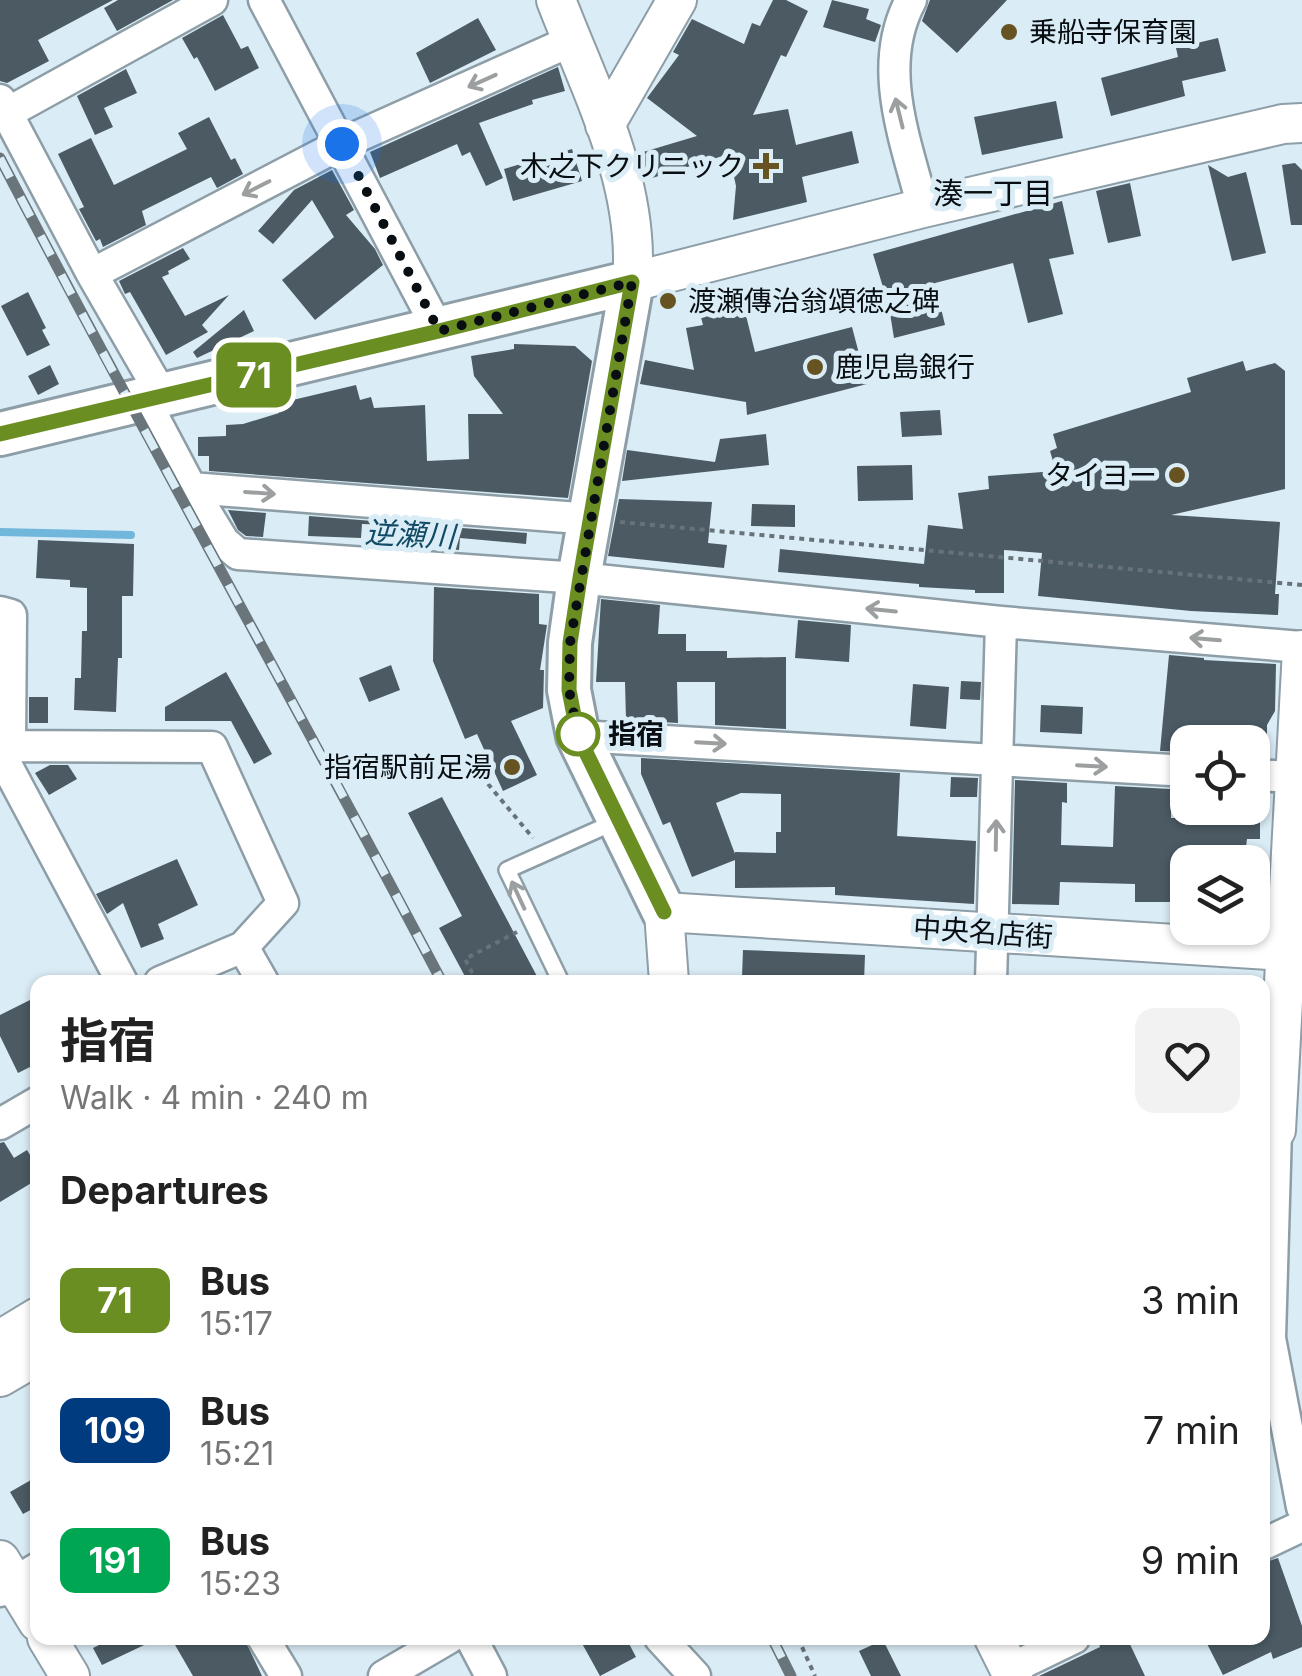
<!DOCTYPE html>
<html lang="en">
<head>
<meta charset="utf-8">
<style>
	body { margin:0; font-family:Inter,"Noto Sans JP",sans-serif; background:#f2f2f2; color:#222; height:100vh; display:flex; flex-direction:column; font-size:38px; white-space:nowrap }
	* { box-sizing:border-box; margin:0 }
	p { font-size:32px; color:#767676 }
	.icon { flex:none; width:55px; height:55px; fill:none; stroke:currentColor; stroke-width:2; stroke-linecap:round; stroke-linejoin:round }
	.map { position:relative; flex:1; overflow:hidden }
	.panel { position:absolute; left:30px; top:975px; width:1240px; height:670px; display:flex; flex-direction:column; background:#fff; border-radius:20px; box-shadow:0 2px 8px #0004 }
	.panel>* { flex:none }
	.badge { padding:0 20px; border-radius:15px; font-size:35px; line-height:65px }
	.buttons { position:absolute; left:1170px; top:725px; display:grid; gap:20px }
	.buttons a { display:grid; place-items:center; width:100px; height:100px; border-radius:20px; background:#fff; box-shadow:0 2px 8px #0004; font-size:50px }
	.you { position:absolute; width:50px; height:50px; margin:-25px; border:8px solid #fff; border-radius:50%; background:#1a73e8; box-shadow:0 0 0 15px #1a73e833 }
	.map>.badge { position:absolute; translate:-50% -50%; box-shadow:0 0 0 5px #fff }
	h2 { padding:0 30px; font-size:38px; line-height:90px }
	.round { display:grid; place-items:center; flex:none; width:105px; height:105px; border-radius:20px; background:#f2f2f2 }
	.summary { display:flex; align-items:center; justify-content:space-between; height:170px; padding:0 30px }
	h1 { font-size:48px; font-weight:700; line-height:75px }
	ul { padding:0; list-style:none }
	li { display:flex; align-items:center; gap:30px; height:130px; padding:0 30px }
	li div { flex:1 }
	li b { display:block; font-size:38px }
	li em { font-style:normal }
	li .badge { min-width:110px; font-weight:700; text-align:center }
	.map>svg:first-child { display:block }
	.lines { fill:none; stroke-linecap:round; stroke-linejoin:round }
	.stream { stroke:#71b7dc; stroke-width:8 }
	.building { fill:#4b5a63; fill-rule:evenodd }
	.service-casing { stroke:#8d9ea7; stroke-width:20 }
	.minor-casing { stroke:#8d9ea7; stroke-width:35 }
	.tertiary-casing { stroke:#8d9ea7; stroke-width:42 }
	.secondary-casing { stroke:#8d9ea7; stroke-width:48 }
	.path { stroke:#677279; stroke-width:4; stroke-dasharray:5 5; stroke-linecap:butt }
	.service { stroke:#fff; stroke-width:15 }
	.minor { stroke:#fff; stroke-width:30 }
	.tertiary { stroke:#fff; stroke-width:38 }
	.secondary { stroke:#fff; stroke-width:42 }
	.rail-casing { stroke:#69757b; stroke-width:11 }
	.rail { stroke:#daecf6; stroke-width:8; stroke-dasharray:22; stroke-linecap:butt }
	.oneway { stroke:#9c9fa0 }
	.line-casing { stroke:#fff; stroke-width:22 }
	.line { stroke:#6b8e23; stroke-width:15 }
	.walk { stroke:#080e11; stroke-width:10; stroke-dasharray:0 18 }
	.poi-dot { fill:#675321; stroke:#daecf6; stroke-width:4 }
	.stop-dot { fill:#fff; stroke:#6b8e23; stroke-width:5 }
	.labels { text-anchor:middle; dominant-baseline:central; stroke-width:10; stroke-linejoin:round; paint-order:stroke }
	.poi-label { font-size:28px; fill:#080e11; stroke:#daecf6; text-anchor:start }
	.stop-label { font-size:28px; font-weight:bold; fill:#080e11; stroke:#daecf6; text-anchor:start }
	.street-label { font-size:28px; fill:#080e11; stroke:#daecf6 }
	.neighbourhood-label { font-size:30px; fill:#080e11; stroke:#daecf6 }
	.water-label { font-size:30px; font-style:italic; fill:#124b65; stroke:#daecf6 }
</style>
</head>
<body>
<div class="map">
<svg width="1302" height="1676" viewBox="0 0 1302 1676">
	<rect width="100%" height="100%" fill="#daecf6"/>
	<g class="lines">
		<path class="stream" d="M 0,532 L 131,535"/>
	</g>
	<path class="building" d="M 0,0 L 113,0 L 38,40 L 49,61 L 7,83 L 0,81 Z
		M 118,0 L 173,0 L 117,31 L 104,8 Z
		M 773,0 L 786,0 L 808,11 L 786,57 L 781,55 L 753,115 L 788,109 L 796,145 L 852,131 L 859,163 L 802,177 L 807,202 L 733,220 L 736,186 L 729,154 L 649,179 L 640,153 L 697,136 L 647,98 L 679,55 L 673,52 L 692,19 L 744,44 L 752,23 L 760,26 Z
		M 832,0 L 869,9 L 866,19 L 881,25 L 875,42 L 823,27 Z
		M 930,0 L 1007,0 L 957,53 L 922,21 Z
		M 223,15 L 241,49 L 248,46 L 259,68 L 215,91 L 197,57 L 194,59 L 182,38 Z
		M 478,18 L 496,50 L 430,83 L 416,53 Z
		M 1218,38 L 1226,71 L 1182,81 L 1185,96 L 1111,116 L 1101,78 L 1178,57 L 1176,48 Z
		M 558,67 L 565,91 L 532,100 L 533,104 L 479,123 L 503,178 L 486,186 L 470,152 L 462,156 L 457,144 L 380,178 L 370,152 Z
		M 126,69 L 137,93 L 104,108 L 113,127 L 95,135 L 77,96 Z
		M 1056,101 L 1063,138 L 982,155 L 974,117 Z
		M 209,117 L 231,160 L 235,158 L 243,174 L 217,188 L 211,177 L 142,211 L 146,225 L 103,247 L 100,239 L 96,241 L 79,209 L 84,207 L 58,154 L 91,138 L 114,185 L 187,149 L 178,133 Z
		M 572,149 L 582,181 L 513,201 L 504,169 Z
		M 1295,163 L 1302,170 L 1302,225 L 1291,225 L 1282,165 Z
		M 1208,165 L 1228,177 L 1246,172 L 1266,253 L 1232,261 Z
		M 332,170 L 354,210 L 346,215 L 375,249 L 383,265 L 315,320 L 282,280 L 334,237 L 312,200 L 273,244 L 258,231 L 294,190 Z
		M 1130,183 L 1141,236 L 1108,243 L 1096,191 Z
		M 1062,201 L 1074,254 L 1049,259 L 1063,314 L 1028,323 L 1013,263 L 935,283 L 945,325 L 894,338 L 889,307 L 873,254 Z
		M 183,248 L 190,259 L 168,271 L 169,274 L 162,277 L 185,316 L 229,295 L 202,325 L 208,332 L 166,355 L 130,292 L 125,294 L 119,281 Z
		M 739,287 L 755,352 L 852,327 L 867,384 L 747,415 L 746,402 L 640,384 L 645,360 L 694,370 L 686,328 L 703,325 L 696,298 Z
		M 28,292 L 46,328 L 42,330 L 50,345 L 27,356 L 1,306 Z
		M 244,310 L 254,331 L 197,358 L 193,352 Z
		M 514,344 L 575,346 L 592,361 L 568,498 L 209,471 L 209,456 L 198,456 L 198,437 L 226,436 L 226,425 L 243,424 L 279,413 L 276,404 L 356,385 L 360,400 L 371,397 L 374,408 L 425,405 L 427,461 L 469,459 L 468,414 L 503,414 L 474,376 L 471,356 L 514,349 Z
		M 1243,361 L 1246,371 L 1275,363 L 1285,371 L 1285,489 L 1171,515 L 1280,522 L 1275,594 L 1279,594 L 1278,615 L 1191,611 L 1038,596 L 1042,553 L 1004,550 L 1004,593 L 975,593 L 975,590 L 919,587 L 919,584 L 778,572 L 780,549 L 924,564 L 928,525 L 963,529 L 958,493 L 989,489 L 988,476 L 1056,471 L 1050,451 L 1057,448 L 1053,434 L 1191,392 L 1187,378 Z
		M 50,365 L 59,384 L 38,395 L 28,376 Z
		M 940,410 L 942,435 L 902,437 L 900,412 Z
		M 766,434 L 769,465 L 622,481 L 627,450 L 715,462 L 720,439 Z
		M 912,465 L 913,500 L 858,501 L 857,466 Z
		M 619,499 L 712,502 L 708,543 L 727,545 L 724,568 L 608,556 Z
		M 752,504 L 795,505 L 795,527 L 751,526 Z
		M 228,510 L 266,513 L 263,537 L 246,536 L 238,530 Z
		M 309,516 L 527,533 L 526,544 L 460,538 L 459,550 L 416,546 L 418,526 L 362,524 L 361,538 L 308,536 Z
		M 38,540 L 134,544 L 133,596 L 122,596 L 122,658 L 118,658 L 116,712 L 74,710 L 75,678 L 81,678 L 82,631 L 87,631 L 87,588 L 70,587 L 70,580 L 36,578 Z
		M 434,587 L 539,594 L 539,624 L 547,625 L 540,670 L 544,670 L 543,708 L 511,721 L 537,775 L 503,791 L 477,734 L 465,739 L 433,661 Z
		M 601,599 L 660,605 L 658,634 L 686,634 L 686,651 L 727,651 L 727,658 L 786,657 L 786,729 L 715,725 L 715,682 L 677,682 L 678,723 L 626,720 L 625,682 L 596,682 Z
		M 798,620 L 851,625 L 849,662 L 795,658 Z
		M 1169,655 L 1204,658 L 1204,660 L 1276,664 L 1275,711 L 1267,725 L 1267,742 L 1244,742 L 1244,731 L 1195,728 L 1194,742 L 1188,742 L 1188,752 L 1160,751 Z
		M 391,665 L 400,690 L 369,702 L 359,678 Z
		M 226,672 L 272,754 L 254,764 L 231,721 L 165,721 L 165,707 Z
		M 961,681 L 981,682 L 980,700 L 960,699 Z
		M 913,684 L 949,687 L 946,729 L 910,726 Z
		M 29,697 L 48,697 L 48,723 L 29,723 Z
		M 1041,705 L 1083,707 L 1082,734 L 1040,732 Z
		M 641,758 L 900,773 L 897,836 L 976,841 L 974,904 L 835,895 L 835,887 L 735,888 L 735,860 L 692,877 L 670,822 L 663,825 L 641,774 ZM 741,793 L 781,794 L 781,832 L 776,832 L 776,853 L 735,852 L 735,854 L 716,803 Z
		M 50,765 L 68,765 L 77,779 L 49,795 L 35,773 Z
		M 951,777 L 978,778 L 977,797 L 950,797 Z
		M 1015,780 L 1067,783 L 1067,803 L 1062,802 L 1061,845 L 1113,847 L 1115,786 L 1171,789 L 1171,818 L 1221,818 L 1221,808 L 1260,808 L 1260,839 L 1247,839 L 1244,862 L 1188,862 L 1188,902 L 1135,902 L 1135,884 L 1060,882 L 1059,905 L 1012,904 Z
		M 442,797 L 540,982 L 468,982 L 439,928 L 462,916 L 408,813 Z
		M 177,859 L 198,905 L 158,924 L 164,939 L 141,948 L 123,903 L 107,914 L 96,894 Z
		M 743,950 L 865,955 L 864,982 L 775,982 L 775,979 L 742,977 Z
		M 38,996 L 38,1063 L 18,1073 L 0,1036 L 0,1015 Z
		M 4,1142 L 14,1158 L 27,1150 L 38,1168 L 38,1179 L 0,1202 L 0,1143 Z
		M 38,1476 L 38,1506 L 23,1514 L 10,1492 Z
		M 1278,1558 L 1302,1626 L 1302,1647 L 1273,1659 L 1271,1652 L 1223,1675 L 1204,1638 L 1262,1638 L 1262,1563 Z
		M 113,1638 L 159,1638 L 102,1665 L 93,1648 Z
		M 171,1638 L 244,1638 L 262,1676 L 193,1676 Z
		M 579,1638 L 626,1638 L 636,1657 L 600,1676 Z
		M 1112,1638 L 1127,1638 L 1145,1676 L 1039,1676 L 1100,1647 L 1099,1643 Z
		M 883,1640 L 901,1676 L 871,1676 L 859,1651 Z"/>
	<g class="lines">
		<defs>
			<path id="service" d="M 561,982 L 507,870 L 617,821"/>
			<path id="minor" d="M 264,0 L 439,331
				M 911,0 C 875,66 906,141 923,208
				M 0,100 L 92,274 L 163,397
				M 7,113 L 212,0
				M 92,274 L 343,143 L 571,41
				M 145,401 L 191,488 L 591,519
				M 191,488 L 224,542 L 238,554 L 579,578 L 1001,622 L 1302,647
				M 0,612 L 11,615 L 10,745
				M 578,736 L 1188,771
				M 0,746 L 212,747 L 283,903 L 243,947
				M 0,753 L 122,982
				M 1252,775 L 1294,777
				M 160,982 L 243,947 L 263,982
				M 991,982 L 1001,622
				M 0,1124 L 38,1102
				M 1262,1130 L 1276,1130 L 1270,1338 L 1302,1507
				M 1262,1545 L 1302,1526
				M 0,1591 L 38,1568
				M 263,1638 L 286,1676
				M 471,1638 L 491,1676
				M 660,1638 L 695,1676
				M 1010,1669 L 1074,1638
				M 384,1676 L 449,1638"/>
			<path id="tertiary" d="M 556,0 C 590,89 641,184 632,282 L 923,208 L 1283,124 L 1302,123
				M 605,125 L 677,0
				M 669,982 L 664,912 L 1302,952
				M 1276,1130 L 1302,650
				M 0,1340 L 38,1317
				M 0,1377 L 38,1355
				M 0,1560 L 38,1622
				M 47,1638 L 70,1676
				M 994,1638 L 1013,1676"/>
			<path id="secondary" d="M 0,434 L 632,282 L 579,578 L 570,643 L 569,690 L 578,736 L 664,912"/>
		</defs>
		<use href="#service" class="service-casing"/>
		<use href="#minor" class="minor-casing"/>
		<use href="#tertiary" class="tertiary-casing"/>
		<use href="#secondary" class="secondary-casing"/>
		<path class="path" d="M 620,522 L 1302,585
			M 488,784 L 533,838
			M 477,982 L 465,959 L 517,932
			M 798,1638 L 815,1676"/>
		<use href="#service" class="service"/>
		<use href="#minor" class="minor"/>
		<use href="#tertiary" class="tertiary"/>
		<use href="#secondary" class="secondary"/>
		<defs>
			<path id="rail" d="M 0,158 C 144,435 297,706 442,982
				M 772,1638 L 791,1676"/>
		</defs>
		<use href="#rail" class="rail-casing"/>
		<use href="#rail" class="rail"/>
	</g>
	<defs><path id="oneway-shaft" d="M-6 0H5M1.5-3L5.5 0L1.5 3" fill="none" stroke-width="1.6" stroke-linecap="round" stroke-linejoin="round" transform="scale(2.5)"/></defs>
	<g class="oneway">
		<use href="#oneway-shaft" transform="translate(482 81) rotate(156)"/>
		<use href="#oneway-shaft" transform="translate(899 113) rotate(-104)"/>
		<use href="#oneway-shaft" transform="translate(256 188) rotate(153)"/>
		<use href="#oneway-shaft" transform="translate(260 493) rotate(4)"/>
		<use href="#oneway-shaft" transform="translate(881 610) rotate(-174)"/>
		<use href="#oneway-shaft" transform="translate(1205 639) rotate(-175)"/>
		<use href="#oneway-shaft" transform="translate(711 743) rotate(3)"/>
		<use href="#oneway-shaft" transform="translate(1092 766) rotate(3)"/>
		<use href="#oneway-shaft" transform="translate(996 835) rotate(-89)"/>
		<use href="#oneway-shaft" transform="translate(518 895) rotate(-115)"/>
	</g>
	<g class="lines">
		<defs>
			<path id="line" d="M 0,434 L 439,331 L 632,282 L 580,578 L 570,643 L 569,690 L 578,736 L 664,912"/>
		</defs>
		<use href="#line" class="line-casing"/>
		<use href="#line" class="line"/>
		<path class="walk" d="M 342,144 L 439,331 L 632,282 L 570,643 L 569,690 L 578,734"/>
	</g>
	<g class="poi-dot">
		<circle cx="1009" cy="32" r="10"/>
		<path d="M761 151h10v10h10v10h-10v10h-10v-10h-10v-10h10z"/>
		<circle cx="668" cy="301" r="10"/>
		<circle cx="815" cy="367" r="10"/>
		<circle cx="1177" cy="475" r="10"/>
		<circle cx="512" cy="767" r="10"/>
	</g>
	<circle class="stop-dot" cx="578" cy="734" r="20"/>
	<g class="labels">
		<g class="poi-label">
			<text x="1029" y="32">乗船寺保育園</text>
			<text x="744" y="166" text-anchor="end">木之下クリニック</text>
			<text x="688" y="301">渡瀬傳治翁頌徳之碑</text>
			<text x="835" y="367">鹿児島銀行</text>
			<text x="1157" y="475" text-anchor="end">タイヨー</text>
			<text x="492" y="767" text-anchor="end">指宿駅前足湯</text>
		</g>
		<g class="stop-label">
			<text x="608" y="734">指宿</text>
		</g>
		<g class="street-label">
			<text transform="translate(983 932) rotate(4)">中央名店街</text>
		</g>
		<g class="neighbourhood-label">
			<text x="993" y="193">湊一丁目</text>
		</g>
		<g class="water-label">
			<text transform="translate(410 534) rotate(3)">逆瀬川</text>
		</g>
	</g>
</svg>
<div class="buttons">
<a><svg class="icon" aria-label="locate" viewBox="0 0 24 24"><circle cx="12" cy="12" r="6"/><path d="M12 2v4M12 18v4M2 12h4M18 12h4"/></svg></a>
<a><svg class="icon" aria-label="layers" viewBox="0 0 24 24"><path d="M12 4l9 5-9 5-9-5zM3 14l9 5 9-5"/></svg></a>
</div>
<div class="you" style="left:342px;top:144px"></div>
<b class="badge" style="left:254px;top:375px;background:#6b8e23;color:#fff">71</b>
<section class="panel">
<div class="summary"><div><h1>指宿</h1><p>Walk · 4 min · 240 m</p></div><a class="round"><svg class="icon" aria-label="heart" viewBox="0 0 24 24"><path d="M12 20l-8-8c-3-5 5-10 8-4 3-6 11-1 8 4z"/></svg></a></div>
<h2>Departures</h2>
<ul>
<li><span class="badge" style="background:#6b8e23;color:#fff">71</span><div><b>Bus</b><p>15:17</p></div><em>3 min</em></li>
<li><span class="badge" style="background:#003b80;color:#fff">109</span><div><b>Bus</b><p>15:21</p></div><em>7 min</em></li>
<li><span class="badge" style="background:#00a651;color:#fff">191</span><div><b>Bus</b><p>15:23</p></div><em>9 min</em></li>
</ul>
</section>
</div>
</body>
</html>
